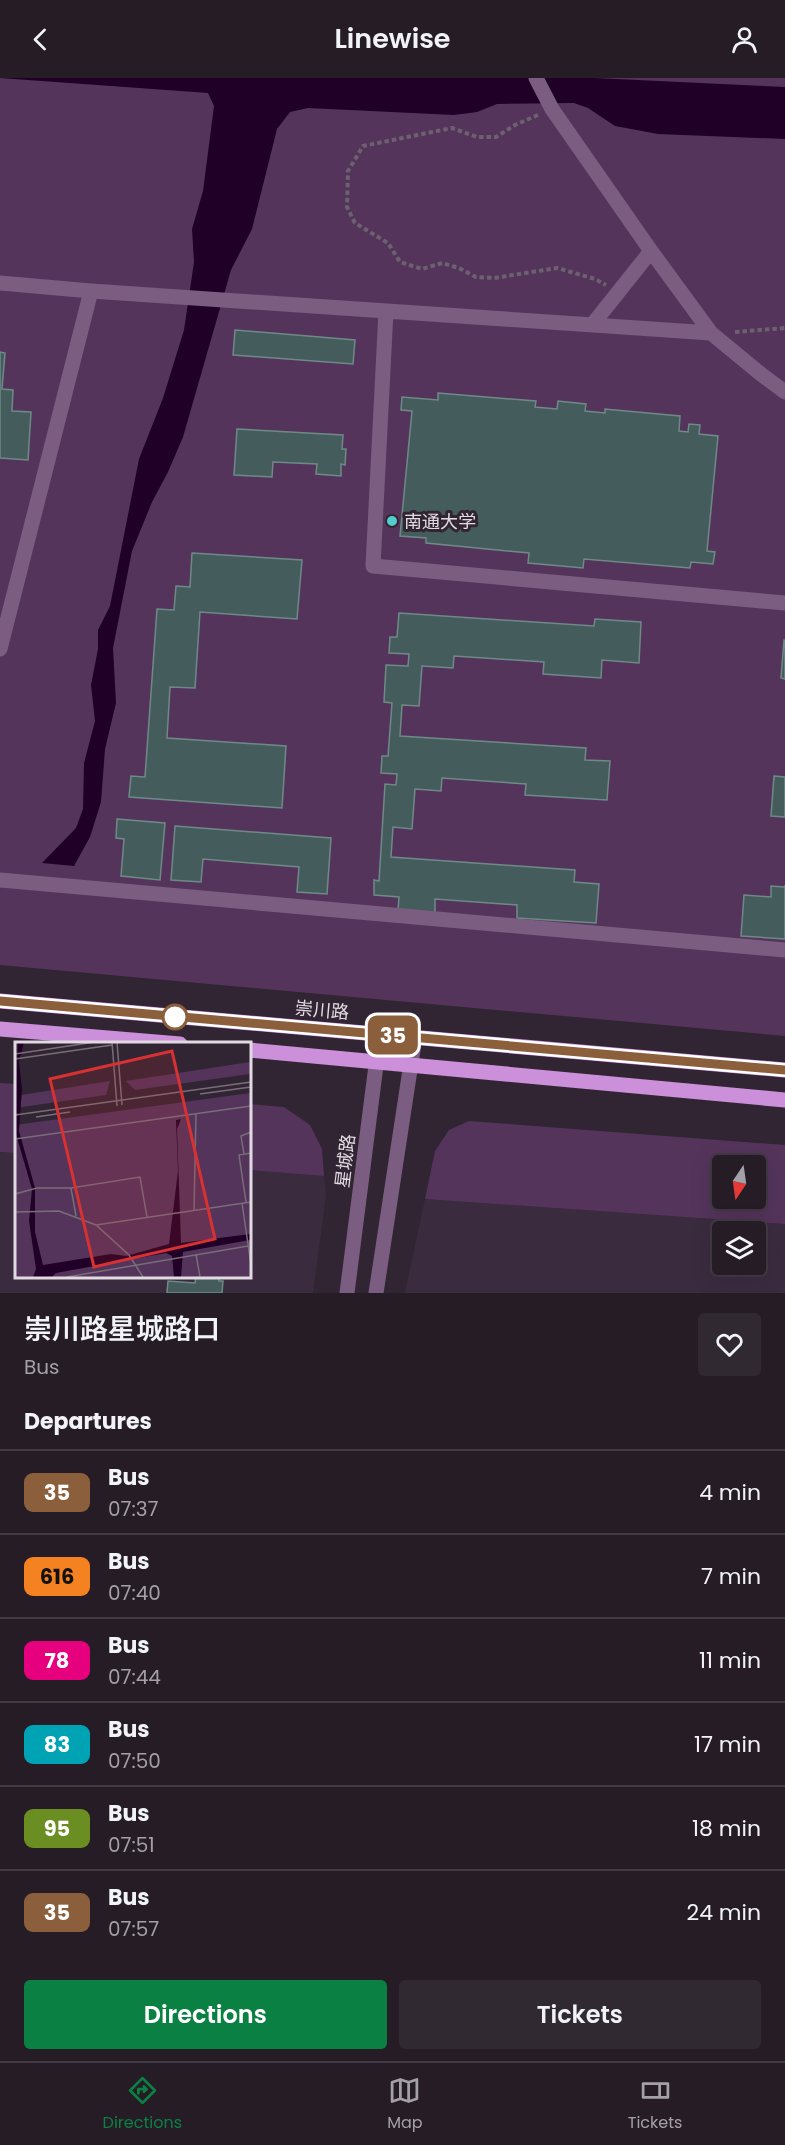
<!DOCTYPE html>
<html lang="en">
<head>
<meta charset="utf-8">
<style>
	body { margin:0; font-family:Poppins,"Noto Sans SC",sans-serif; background:#312932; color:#f1f3f6; height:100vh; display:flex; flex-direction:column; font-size:22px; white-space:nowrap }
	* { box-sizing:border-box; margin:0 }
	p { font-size:20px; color:#a3a1a7 }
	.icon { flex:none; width:33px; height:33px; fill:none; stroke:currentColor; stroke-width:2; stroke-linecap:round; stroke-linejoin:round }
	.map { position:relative; height:1215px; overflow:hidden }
	.details { display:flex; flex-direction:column; background:#251c26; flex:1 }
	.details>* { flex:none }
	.badge { padding:0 12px; border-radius:9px; font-size:21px; line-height:39px }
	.needle { width:39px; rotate:193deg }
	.buttons { position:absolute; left:712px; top:1077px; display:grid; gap:12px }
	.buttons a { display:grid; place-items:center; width:54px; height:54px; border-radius:6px; background:#251c26; box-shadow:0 6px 24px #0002,0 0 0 2px #423a43; font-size:30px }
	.map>.badge { position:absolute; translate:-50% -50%; box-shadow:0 0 0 3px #fff }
	h2 { padding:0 24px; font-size:22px; line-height:54px }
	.round { display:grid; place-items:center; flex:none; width:63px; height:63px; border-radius:6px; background:#312932 }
	.overview { display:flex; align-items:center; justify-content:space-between; height:102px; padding:0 24px }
	h1 { font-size:28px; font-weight:600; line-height:45px }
	.action { display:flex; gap:12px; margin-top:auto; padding:12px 24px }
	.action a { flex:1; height:69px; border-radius:6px; background:#0b8043; color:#fff; font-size:24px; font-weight:600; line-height:69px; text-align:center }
	.action a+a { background:#312932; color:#f1f3f6 }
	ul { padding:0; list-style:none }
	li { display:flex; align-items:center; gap:18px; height:84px; padding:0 24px; border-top:2px solid #423a43 }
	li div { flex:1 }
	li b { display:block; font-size:22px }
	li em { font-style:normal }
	li .badge { min-width:66px; font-weight:700; text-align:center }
	header { display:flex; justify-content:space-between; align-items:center; height:78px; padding:0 24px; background:#251c26; font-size:27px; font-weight:600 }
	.dock { display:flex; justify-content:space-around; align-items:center; height:84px; border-top:2px solid #423a43; background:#251c26; font-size:16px; color:#a3a1a7 }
	.dock a { display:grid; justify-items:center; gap:3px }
	.dock .current { color:#0b8043 }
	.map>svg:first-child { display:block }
	.built { fill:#3b2b3f; fill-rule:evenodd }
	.green { fill:#54345b; fill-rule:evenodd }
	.water { fill:#200026 }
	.building { fill:#445d5c; stroke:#6f8989; stroke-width:1.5 }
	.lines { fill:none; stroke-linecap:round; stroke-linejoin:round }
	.path { stroke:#6c616e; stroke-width:4; stroke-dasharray:4.5 3; stroke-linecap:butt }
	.minor { stroke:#7b5d81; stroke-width:15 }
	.major { stroke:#cc8fd9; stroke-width:15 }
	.line-casing { stroke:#fff; stroke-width:14 }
	.line { stroke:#8b5e3c; stroke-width:9 }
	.poi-dot { fill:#52cdcc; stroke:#312533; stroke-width:2 }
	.stop-dot { fill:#fff; stroke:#8b5e3c; stroke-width:3 }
	.labels { text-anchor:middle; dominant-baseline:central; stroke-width:6; stroke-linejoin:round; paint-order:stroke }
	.poi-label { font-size:18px; fill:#e2dae3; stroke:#312533; text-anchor:start }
	.street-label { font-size:18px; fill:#e2dae3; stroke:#312533 }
	.inset-road { fill:none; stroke:#786d79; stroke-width:1.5 }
	.view { fill:#d73131; fill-opacity:0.15; stroke:#d73131; stroke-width:3 }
	.inset-edge { fill:none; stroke:#e2dae3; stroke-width:3 }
</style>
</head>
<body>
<header><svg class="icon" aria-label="back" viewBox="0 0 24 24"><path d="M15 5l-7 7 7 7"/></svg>Linewise<svg class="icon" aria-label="person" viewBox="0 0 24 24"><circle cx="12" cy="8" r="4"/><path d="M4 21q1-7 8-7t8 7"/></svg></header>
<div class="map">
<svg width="785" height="1215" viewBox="0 0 785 1215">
	<rect width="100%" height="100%" fill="#312533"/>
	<path class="built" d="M 0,1074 L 16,1075 L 16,1198 L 249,1198 L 249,1092 L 324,1098 L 326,1117 L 313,1215 L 0,1215 Z
		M 425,1121 L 785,1146 L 785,1215 L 405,1215 ZM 723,1154 L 756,1154 L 756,1186 L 723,1186 Z"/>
	<path class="green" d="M 0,0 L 785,0 L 785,958 L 0,887 Z
		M 0,1005 L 16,1006 L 16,1075 L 0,1074 Z
		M 249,1026 L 284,1029 L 310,1047 L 322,1071 L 324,1098 L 249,1092 Z
		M 469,1043 L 785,1067 L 785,1146 L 425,1121 L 435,1073 L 449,1052 ZM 723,1088 L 756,1088 L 756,1120 L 723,1120 Z"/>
	<path class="water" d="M 0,0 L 595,0 L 785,9 L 785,61 L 658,56 L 615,48 L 588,30 L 574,25 L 497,26 L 477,34 L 454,37 L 308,30 L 290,34 L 277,51 L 252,151 L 231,192 L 183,359 L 168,394 L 152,424 L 132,473 L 113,570 L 116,625 L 105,671 L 101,724 L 90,759 L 74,788 L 42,785 L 76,750 L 83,731 L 84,685 L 95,643 L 91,607 L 98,571 L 98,552 L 110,528 L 139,381 L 163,320 L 184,252 L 194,184 L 192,151 L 203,113 L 214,28 L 208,15 Z"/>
	<path class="building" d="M 235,252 L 355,262 L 353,286 L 233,277 Z
		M 0,274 L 5,275 L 2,311 L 13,312 L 12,333 L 31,334 L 28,382 L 0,380 Z
		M 438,315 L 536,323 L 535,329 L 557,331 L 558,323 L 586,326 L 585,333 L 605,335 L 605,331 L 680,338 L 679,353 L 688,354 L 689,346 L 700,347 L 699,356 L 718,358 L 707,473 L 715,474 L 713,486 L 691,484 L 690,490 L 584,481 L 583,490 L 528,485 L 529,475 L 426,465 L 426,460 L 400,458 L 412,333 L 401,332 L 402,319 L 438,322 Z
		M 237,351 L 343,357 L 342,371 L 346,371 L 345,387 L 341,386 L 341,398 L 316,396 L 317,386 L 273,384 L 272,399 L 234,397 Z
		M 192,475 L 302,482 L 297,541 L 200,534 L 195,610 L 170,609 L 167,660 L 286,668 L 282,730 L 129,719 L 131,698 L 145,699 L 157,531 L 174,532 L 176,508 L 190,509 Z
		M 399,535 L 594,548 L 595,541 L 641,544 L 639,585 L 602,582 L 601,600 L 543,596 L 544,584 L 454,578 L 453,590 L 422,588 L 419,628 L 402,627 L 400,658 L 586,670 L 585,682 L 610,683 L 607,722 L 525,717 L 526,706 L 442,700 L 441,713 L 415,711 L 412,751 L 393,749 L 391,779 L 575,792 L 574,804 L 599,806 L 596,845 L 517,840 L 517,827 L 435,821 L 435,835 L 398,832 L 399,819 L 374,817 L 374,802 L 379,803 L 385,706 L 396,707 L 397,696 L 381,695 L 382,678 L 388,678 L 392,625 L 384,624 L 386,587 L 408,588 L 409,576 L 389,575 L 390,559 L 397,559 Z
		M 784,562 L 785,562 L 785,601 L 781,600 Z
		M 774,698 L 785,699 L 785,739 L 771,738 Z
		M 117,741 L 165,745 L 160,802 L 121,798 L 124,761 L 116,760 Z
		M 175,748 L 331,760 L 327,816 L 297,814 L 299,789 L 203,781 L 201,804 L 171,802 Z
		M 785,807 L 785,861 L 741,858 L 744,817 L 771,819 L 771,808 L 785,809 Z
		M 196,1198 L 220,1198 L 219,1203 L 223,1203 L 222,1215 L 167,1215 L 168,1203 L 195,1205 Z"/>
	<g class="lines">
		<path class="path" d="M 538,37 L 515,47 L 496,59 L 477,59 L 452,50 L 363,68 L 348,93 L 347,129 L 355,145 L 388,165 L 400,184 L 422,191 L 442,185 L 459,190 L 476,199 L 494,200 L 557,190 L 595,201 L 606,207
			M 735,254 L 785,250"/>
		<path class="minor" d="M 536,0 L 552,31 L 651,173 L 711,255 L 762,297 L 785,314
			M 0,205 L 91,213 L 711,255
			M 386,233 L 373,488 L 785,525
			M 592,247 L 651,173
			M 0,571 L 91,213
			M 0,802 L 785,872
			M 347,1215 L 380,956
			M 376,1215 L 415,959"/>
		<path class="major" d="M 0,923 L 785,992
			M 0,951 L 180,966
			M 249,972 L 785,1022"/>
	</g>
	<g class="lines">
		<defs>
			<path id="line" d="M 0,923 L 785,992"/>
		</defs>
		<use href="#line" class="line-casing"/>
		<use href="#line" class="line"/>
	</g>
	<circle class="poi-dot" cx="392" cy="443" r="6"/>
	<circle class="stop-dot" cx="175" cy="939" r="12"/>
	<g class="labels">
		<g class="poi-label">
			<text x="404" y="443">南通大学</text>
		</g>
		<g class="street-label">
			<text transform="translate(322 932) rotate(5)">崇川路</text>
			<text transform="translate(345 1083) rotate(-83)">星城路</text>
		</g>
	</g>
	<g transform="translate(15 964)">
		<rect width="236" height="236" fill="#312533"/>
		<path d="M 235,20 L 235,32 L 120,48 L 111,39 ZM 95,39 L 91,53 L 0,66 L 0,54 ZM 235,51 L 235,235 L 0,235 L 0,83 Z" fill="#54345b"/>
		<path d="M 3,0 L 9,0 L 4,20 L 7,47 L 4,89 L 20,146 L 20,190 L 28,223 L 96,212 L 111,214 L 154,202 L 163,129 L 161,78 L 166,77 L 162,87 L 166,201 L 235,192 L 235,198 L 168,210 L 166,235 L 159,235 L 157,214 L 151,211 L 41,231 L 37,235 L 18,235 L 21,227 L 14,179 L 17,147 L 0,89 Z" fill="#200026"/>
		<path class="inset-road" d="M 97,0 L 102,64M 102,0 L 107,63M 0,12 L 80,0M 0,17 L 97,3M 185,52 L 236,45M 0,73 L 236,40M 21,75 L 55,70M 0,97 L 236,64M 229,112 L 226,94 L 236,90M 56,146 L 125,135 L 132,175M 0,152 L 22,146 L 56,146 L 61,174M 231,160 L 224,113 L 236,111M 227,161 L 236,223M 179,168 L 181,72M 0,170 L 44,169 L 81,183 L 114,213 L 128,235M 81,183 L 236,160M 181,212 L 185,235M 52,235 L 233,204"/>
		<path class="view" d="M 157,9 L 200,197 L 79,225 L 35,37 Z"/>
		<rect width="236" height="236" class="inset-edge"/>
	</g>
</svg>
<div class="buttons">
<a><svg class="needle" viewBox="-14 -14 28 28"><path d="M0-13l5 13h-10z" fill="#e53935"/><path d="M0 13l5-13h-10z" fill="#a3a1a7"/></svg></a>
<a><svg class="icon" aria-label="layers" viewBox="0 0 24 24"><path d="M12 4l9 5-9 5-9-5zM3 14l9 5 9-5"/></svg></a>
</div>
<b class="badge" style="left:393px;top:957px;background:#8b5e3c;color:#fff">35</b>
</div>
<section class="details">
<div class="overview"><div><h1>崇川路星城路口</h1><p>Bus</p></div><a class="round"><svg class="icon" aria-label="heart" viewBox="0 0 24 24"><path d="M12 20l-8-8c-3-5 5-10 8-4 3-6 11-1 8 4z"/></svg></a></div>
<h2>Departures</h2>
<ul>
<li><span class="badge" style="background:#8b5e3c;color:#fff">35</span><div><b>Bus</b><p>07:37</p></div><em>4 min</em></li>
<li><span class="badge" style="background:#f58220;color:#111">616</span><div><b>Bus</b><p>07:40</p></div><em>7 min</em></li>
<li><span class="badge" style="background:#e6007e;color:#fff">78</span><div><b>Bus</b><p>07:44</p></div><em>11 min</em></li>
<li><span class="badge" style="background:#00a3b4;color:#fff">83</span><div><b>Bus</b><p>07:50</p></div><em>17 min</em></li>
<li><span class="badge" style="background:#6b8e23;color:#fff">95</span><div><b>Bus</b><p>07:51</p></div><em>18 min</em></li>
<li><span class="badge" style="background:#8b5e3c;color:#fff">35</span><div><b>Bus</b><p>07:57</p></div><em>24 min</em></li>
</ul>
<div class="action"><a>Directions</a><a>Tickets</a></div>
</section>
<nav class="dock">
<a class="current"><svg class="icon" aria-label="directions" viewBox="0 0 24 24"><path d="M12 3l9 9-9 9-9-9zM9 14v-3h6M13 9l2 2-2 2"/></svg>Directions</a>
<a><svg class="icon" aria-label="map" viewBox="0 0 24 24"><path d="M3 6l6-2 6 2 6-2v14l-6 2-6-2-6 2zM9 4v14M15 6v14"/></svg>Map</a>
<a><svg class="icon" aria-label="tickets" viewBox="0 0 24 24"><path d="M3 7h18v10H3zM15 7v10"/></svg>Tickets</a>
</nav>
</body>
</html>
